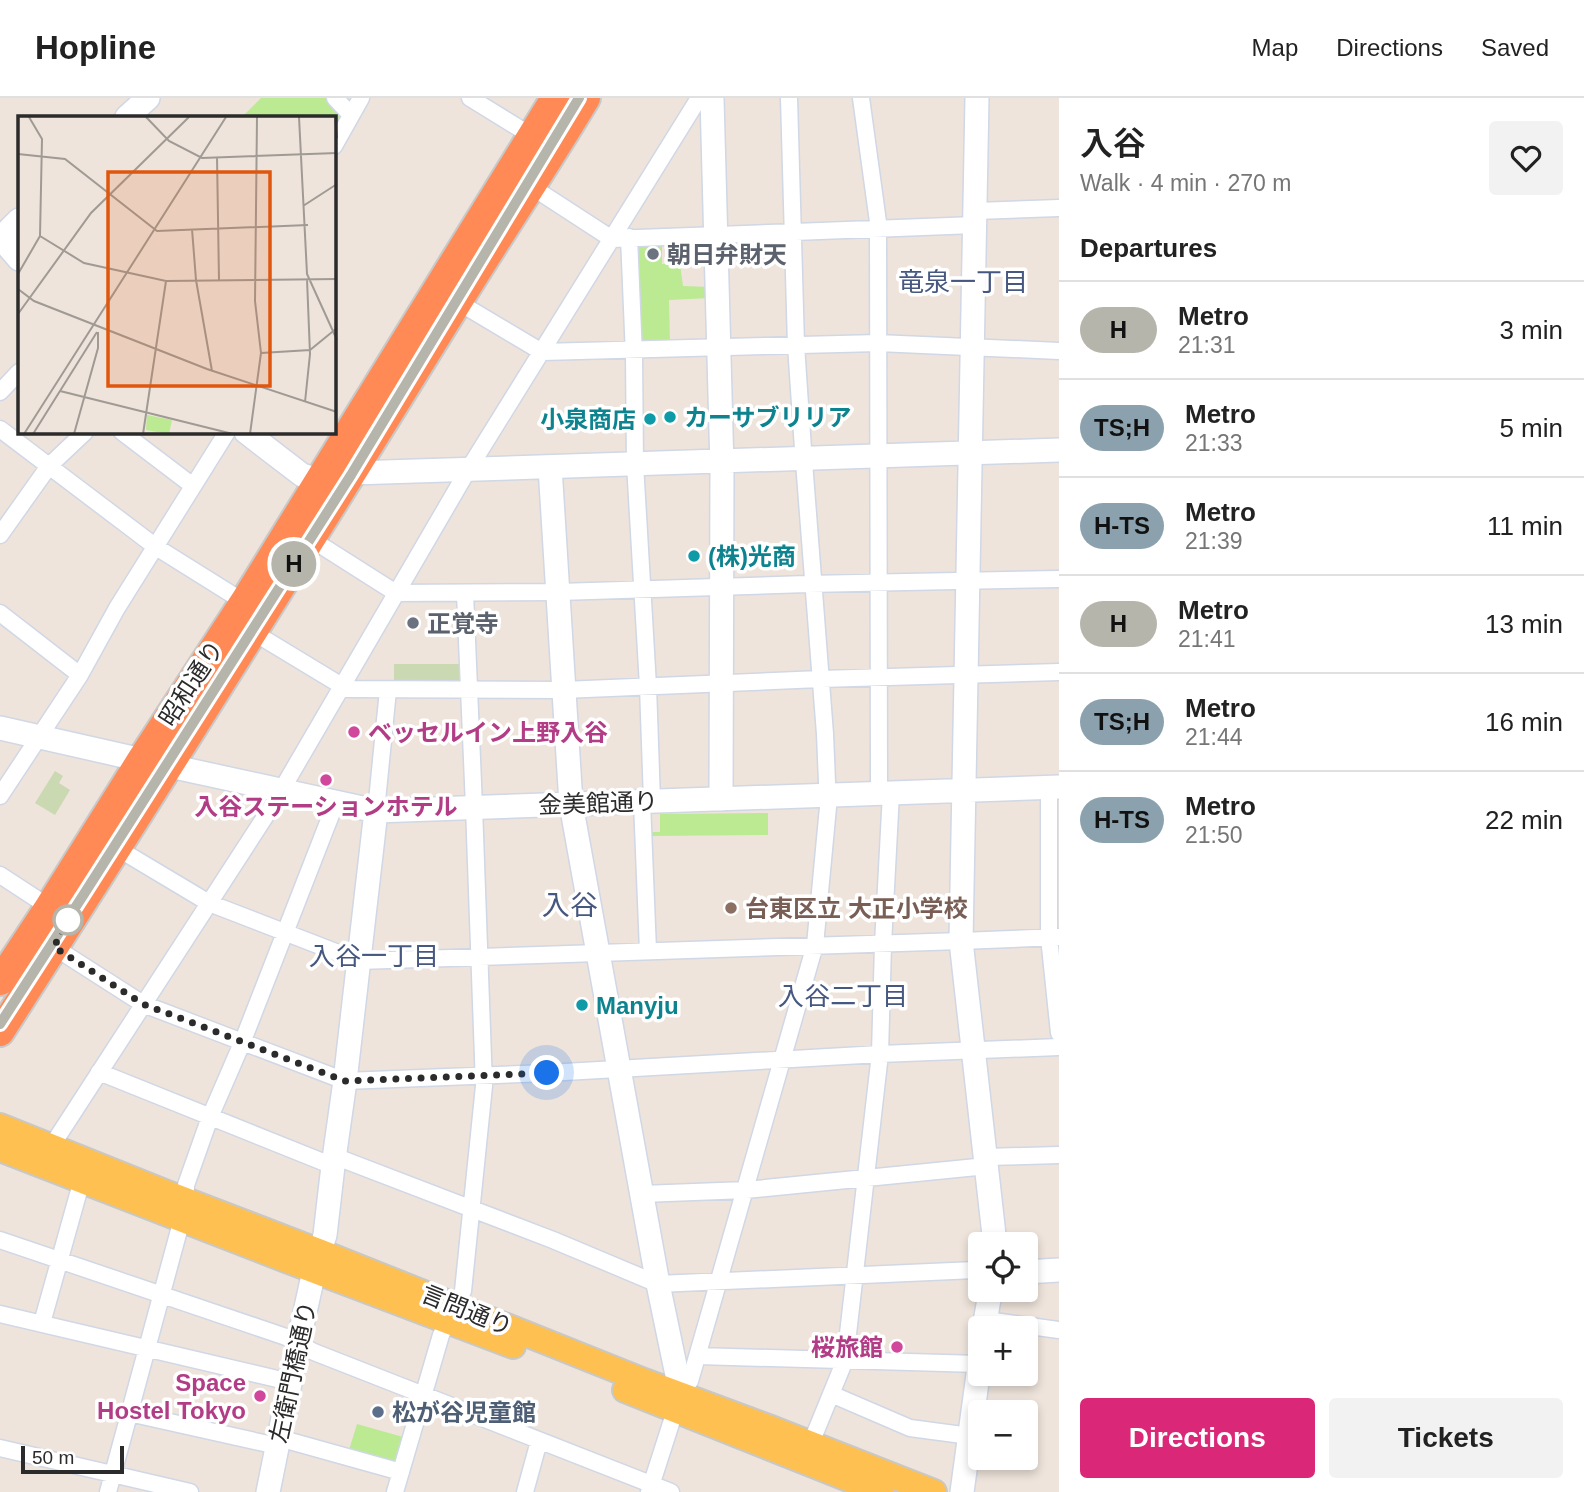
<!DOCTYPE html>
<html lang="en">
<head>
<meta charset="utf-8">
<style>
	body { margin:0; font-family:Arial,"Noto Sans JP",sans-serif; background:#f2f2f2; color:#222; height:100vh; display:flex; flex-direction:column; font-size:26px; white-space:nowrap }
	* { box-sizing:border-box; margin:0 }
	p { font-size:23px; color:#767676 }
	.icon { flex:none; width:38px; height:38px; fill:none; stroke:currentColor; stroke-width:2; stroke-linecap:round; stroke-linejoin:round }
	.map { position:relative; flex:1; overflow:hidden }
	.side { display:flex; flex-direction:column; background:#fff; width:525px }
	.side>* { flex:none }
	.badge { padding:0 14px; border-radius:23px; font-size:24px; line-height:46px }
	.tools { position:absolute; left:968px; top:1134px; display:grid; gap:14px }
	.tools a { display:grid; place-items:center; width:70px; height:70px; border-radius:7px; background:#fff; box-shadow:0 4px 10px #0003; font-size:35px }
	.scale { position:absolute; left:21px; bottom:18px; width:103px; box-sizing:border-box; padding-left:7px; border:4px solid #2b2b2b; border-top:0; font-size:19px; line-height:24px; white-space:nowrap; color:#2b2b2b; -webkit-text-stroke:5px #fff; paint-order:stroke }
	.you { position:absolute; width:35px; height:35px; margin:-18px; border:5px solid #fff; border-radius:50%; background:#1a73e8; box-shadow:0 0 0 10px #1a73e833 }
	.map>.badge { position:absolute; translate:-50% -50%; box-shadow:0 0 0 4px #fff }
	h2 { padding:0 21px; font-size:26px; line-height:63px }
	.round { display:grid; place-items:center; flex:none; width:74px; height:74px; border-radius:7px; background:#f2f2f2 }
	.summary { display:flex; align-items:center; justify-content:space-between; height:119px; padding:0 21px }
	h1 { font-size:33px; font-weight:600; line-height:52px }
	.action { display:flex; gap:14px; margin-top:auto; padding:14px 21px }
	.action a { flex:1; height:80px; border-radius:7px; background:#db2777; color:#fff; font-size:28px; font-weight:600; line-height:80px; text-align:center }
	.action a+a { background:#f2f2f2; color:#222 }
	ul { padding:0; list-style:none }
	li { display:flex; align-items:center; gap:21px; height:98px; padding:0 21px; border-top:2px solid #e0e0e0 }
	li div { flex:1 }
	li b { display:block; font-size:26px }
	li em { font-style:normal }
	li .badge { min-width:77px; font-weight:700; text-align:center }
	header { display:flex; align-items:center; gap:42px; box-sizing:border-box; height:98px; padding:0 35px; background:#fff; border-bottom:2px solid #e0e0e0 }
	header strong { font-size:33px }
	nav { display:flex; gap:38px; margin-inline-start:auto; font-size:24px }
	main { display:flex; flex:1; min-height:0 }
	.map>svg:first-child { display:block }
	.green { fill:#bbea93 }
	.cemetery { fill:#cad9b1 }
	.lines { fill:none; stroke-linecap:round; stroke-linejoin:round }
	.street-casing { stroke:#d0d7e5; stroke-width:19 }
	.secondary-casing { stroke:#d0d7e5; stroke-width:26 }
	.primary-casing { stroke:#c8c8c8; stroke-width:28 }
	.highway-casing { stroke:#c8c8c8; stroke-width:32 }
	.street { stroke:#fff; stroke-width:16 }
	.secondary { stroke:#fff; stroke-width:23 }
	.primary { stroke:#fdc051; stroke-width:24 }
	.highway { stroke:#ff8a55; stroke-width:28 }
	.line-casing { stroke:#fff; stroke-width:16 }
	.line { stroke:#b5b5ac; stroke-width:10 }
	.walk { stroke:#2b2b2b; stroke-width:7; stroke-dasharray:0 12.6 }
	.worship-dot { fill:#6b7280; stroke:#fff; stroke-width:2.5 }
	.culture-dot { fill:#0f9aa8; stroke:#fff; stroke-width:2.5 }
	.hotel-dot { fill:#d1479c; stroke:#fff; stroke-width:2.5 }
	.education-dot { fill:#8d6e63; stroke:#fff; stroke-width:2.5 }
	.stop-dot { fill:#fff; stroke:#b5b5ac; stroke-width:3.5 }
	.service-dot { fill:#5c6f8a; stroke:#fff; stroke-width:2.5 }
	.labels { text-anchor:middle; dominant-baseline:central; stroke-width:7; stroke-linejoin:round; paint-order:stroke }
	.worship-label { font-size:24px; font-weight:bold; fill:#5b616d; stroke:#fff; text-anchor:start }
	.culture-label { font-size:24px; font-weight:bold; fill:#0d838f; stroke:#fff; text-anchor:start }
	.street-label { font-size:24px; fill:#2b2b2b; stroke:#fff }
	.hotel-label { font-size:24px; font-weight:bold; fill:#b23c85; stroke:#fff; text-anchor:end }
	.education-label { font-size:24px; font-weight:bold; fill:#785e54; stroke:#fff; text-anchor:start }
	.service-label { font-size:24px; font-weight:bold; fill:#4e5e75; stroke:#fff; text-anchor:start }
	.neighbourhood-label { font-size:26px; fill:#475880; stroke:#fff }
	.quarter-label { font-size:28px; fill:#475880; stroke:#fff }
	.inset-road { fill:none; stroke:#a09a95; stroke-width:2 }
	.view { fill:#df570e; fill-opacity:0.15; stroke:#df570e; stroke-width:3.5 }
	.inset-edge { fill:none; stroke:#2b2b2b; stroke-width:3.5 }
</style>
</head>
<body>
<header>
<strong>Hopline</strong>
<nav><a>Map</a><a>Directions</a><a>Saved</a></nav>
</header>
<main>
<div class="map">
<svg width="1059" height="1394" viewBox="0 0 1059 1394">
	<rect width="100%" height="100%" fill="#eee4db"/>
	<path class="green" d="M 261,0 L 329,0 L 345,17 L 334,37 L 334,19 L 242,19 Z
		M 662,143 L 662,166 L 680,166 L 683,188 L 709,189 L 710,200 L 669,202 L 670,247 L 637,249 L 634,144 Z
		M 768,715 L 768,737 L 650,738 L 650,734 L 660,734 L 660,716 Z
		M 357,1326 L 403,1339 L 395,1366 L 349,1352 Z"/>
	<path class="cemetery" d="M 394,566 L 461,566 L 461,586 L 394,586 Z
		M 55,673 L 63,678 L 59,685 L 70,692 L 55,717 L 35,705 Z"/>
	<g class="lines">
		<defs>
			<path id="street" d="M 335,0 L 351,17
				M 470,0 L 532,38
				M 861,0 L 878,124 L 879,695
				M 334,48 L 361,0
				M 532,89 L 612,141 L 975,127
				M 976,113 L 1059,110
				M 629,139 L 634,258 L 635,366 L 648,588 L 652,703
				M 458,204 L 542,254 L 878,245 L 1059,253
				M 0,294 L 19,274
				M 0,331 L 156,449 L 244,504
				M 122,334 L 193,388
				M 0,437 L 49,368 L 85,334
				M 311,441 L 396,495 L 559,494 L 807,486 L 1059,481
				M 0,515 L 80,577
				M 253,534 L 347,591 L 563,592 L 820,581 L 1059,574
				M 1049,689 L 1049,839 L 1059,935
				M 0,698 L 80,577 L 117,510 L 227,334
				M 642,704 L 648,853
				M 376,713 L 388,592
				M 117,750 L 209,805 L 359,863 L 961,843 L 1059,839
				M 0,777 L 49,809
				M 54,849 L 143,906 L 345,983 L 547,975 L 880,956 L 1059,949
				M 99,974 L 333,1068
				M 51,1049 L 274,705 L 468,372 L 699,0
				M 334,1058 L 553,1142 L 658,1186 L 975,1172 L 980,1174
				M 986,1059 L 1059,1057
				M 642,1096 L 746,1092 L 987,1068
				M 0,1142 L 286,1239 L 314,1254 L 671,1394
				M 0,1216 L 290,1284
				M 986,1222 L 1059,1232
				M 42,1225 L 82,1082
				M 698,1258 L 979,1266
				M 680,1295 L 690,1283 L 815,847 L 828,709 L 825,636 L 803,351 L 796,247 L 789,0
				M 831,1296 L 910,1330 L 970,1338
				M 129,1315 L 277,1348
				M 279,1340 L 401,1374
				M 811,1345 L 845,1262 L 880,956 L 883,846 L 891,695
				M 0,1350 L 190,1394
				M 108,1394 L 178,1136 L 186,1102 L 186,1087 L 210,1019 L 242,945 L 336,704
				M 395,1394 L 441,1237 L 463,1193 L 484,988 L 474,709 L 465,495
				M 525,1394 L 539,1343
				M 649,1394 L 675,1313"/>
			<path id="secondary" d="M 712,0 L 722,370 L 721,701
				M 977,0 L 961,843 L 995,1146
				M 127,19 L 148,0
				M 0,139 L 19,161
				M 0,141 L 19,122
				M 246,334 L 302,377 L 319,382 L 353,375 L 1059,352
				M 550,369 L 571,706 L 658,1186 L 677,1277 L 680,1295 L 675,1313
				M 0,630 L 124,658 L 376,713 L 1059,689
				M 1026,1174 L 1059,1172
				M 984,1230 L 989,1201 L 994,1192
				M 268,1394 L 298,1246 L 314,1173 L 325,1137 L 333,1068 L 345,983 L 376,713
				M 962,1394 L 980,1262"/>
			<path id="primary" d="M 0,1028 L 167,1095 L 321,1154 L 644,1283 L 768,1329 L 934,1394
				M 0,1051 L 286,1162 L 513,1248
				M 625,1292 L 881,1394"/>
			<path id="highway" d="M 0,883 L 49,809 L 141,662 L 244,504 L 555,0
				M 0,934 C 154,693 306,450 456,207 C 499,137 544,70 586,0"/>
		</defs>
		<use href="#street" class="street-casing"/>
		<use href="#secondary" class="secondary-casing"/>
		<use href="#primary" class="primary-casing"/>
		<use href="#highway" class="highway-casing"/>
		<use href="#street" class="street"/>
		<use href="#secondary" class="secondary"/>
		<use href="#primary" class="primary"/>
		<use href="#highway" class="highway"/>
	</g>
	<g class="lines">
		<defs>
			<path id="line" d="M 0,926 L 84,796 L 351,377 L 579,0"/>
		</defs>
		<use href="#line" class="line-casing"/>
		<use href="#line" class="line"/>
		<path class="walk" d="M 68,822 L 54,849 L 143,906 L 345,983 L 547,975"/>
	</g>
	<g class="worship-dot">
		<circle cx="653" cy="156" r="7"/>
		<circle cx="413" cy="525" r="7"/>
	</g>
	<g class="culture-dot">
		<circle cx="670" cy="319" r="7"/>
		<circle cx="650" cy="321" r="7"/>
		<circle cx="694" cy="458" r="7"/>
		<circle cx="582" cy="907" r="7"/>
	</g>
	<g class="hotel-dot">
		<circle cx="354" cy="634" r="7"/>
		<circle cx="326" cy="682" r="7"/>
		<circle cx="897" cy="1249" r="7"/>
		<circle cx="260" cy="1298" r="7"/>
	</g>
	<circle class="education-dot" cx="731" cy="810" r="7"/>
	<circle class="stop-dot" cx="68" cy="822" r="14"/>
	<circle class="service-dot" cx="378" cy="1314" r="7"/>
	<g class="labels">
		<g class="worship-label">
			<text x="667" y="156">朝日弁財天</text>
			<text x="427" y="525">正覚寺</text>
		</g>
		<g class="culture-label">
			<text x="684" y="319">カーサブリリア</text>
			<text x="636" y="321" text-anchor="end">小泉商店</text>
			<text x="708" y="458">(株)光商</text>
			<text x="596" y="907">Manyju</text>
		</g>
		<g class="street-label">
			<text transform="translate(191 585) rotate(-57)">昭和通り</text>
			<text transform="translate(598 705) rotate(-2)">金美館通り</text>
			<text transform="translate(467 1212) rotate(22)">言問通り</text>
			<text transform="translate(293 1274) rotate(-78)">左衛門橋通り</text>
		</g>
		<g class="hotel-label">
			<text x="368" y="634" text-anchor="start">ベッセルイン上野入谷</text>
			<text x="326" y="708" text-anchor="middle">入谷ステーションホテル</text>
			<text x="883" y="1249">桜旅館</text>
			<text x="246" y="1284">Space<tspan x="246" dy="28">Hostel Tokyo</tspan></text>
		</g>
		<g class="education-label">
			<text x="745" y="810">台東区立 大正小学校</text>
		</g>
		<g class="service-label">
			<text x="392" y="1314">松が谷児童館</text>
		</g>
		<g class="neighbourhood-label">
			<text x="963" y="184">竜泉一丁目</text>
			<text x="374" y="858">入谷一丁目</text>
			<text x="843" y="898">入谷二丁目</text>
		</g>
		<g class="quarter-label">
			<text x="570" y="807">入谷</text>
		</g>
	</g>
	<g transform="translate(18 18)">
		<rect width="318" height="318" fill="#eee4db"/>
		<path d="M 129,299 L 154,304 L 151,318 L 128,314 Z" fill="#bbea93"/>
		<path class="inset-road" d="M 11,1 L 24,23 L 22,120M 128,1 L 151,25 L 184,42 L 319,37M 281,1 L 289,158 L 319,224M 317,1 L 319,22M 0,38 L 47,43 L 139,115 L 290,109M 199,41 L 201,164M 285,90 L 319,68M 174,113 L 178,164 L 194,255M 22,120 L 66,147 L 148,165 L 319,163M 0,158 L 22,120M 0,173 L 16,185 L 189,253 L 319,296M 0,198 L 73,97 L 171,1M 243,237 L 292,234 L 319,212M 42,275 L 215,318M 287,286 L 292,238 L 289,163M 6,318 L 208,1M 15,318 L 79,216M 56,318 L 80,232 L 80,216M 125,318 L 148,165M 232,318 L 243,237 L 237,185 L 239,1"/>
		<path class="view" d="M 90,56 L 252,56 L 252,270 L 90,270 Z"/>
		<rect width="318" height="318" class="inset-edge"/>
	</g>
</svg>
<div class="tools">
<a><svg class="icon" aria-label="locate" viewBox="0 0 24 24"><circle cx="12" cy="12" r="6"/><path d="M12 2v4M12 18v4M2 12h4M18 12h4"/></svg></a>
<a>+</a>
<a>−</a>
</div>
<div class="scale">50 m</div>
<div class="you" style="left:547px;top:975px"></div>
<b class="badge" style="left:294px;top:466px;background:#b5b5ac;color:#111">H</b>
</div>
<section class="side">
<div class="summary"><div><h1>入谷</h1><p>Walk · 4 min · 270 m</p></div><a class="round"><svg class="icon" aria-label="heart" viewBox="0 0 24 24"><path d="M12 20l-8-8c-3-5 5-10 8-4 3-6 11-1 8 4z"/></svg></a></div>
<h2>Departures</h2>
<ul>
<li><span class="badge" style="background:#b5b5ac;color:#111">H</span><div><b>Metro</b><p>21:31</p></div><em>3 min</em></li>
<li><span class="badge" style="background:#8ba2ae;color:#111">TS;H</span><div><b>Metro</b><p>21:33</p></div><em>5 min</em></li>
<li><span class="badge" style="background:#8ba2ae;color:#111">H-TS</span><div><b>Metro</b><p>21:39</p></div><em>11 min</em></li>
<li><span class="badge" style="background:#b5b5ac;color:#111">H</span><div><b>Metro</b><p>21:41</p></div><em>13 min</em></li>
<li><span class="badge" style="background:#8ba2ae;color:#111">TS;H</span><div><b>Metro</b><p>21:44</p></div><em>16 min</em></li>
<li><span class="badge" style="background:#8ba2ae;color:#111">H-TS</span><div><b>Metro</b><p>21:50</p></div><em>22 min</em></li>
</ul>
<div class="action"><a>Directions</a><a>Tickets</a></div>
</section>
</main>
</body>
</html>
